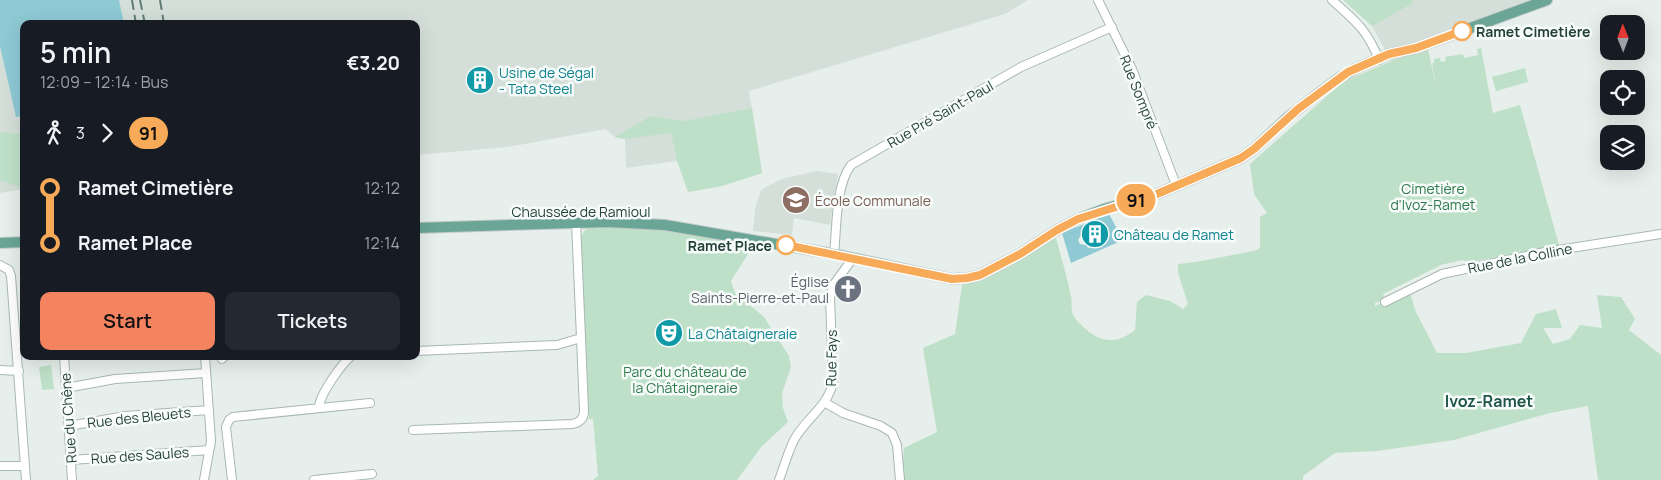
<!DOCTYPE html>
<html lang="en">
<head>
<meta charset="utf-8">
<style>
	body { margin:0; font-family:Manrope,sans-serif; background:#242831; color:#f1f3f6; height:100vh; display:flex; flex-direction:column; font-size:19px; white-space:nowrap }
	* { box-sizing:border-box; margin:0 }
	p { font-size:16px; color:#9ea1a6 }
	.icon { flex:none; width:28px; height:28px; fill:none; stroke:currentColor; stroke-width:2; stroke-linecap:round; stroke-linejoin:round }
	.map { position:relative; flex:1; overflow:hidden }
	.panel { position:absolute; left:20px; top:20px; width:400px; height:340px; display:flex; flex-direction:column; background:#171b24; border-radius:10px; box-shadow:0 5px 20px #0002 }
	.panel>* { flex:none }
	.badge { padding:0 10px; border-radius:16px; font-size:18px; line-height:32px }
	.needle { width:32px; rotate:359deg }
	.tools { position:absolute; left:1600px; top:15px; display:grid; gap:10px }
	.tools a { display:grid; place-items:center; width:45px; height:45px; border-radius:10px; background:#171b24; box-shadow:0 5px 20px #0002; font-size:25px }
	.map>.badge { position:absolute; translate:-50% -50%; box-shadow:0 0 0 2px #fff }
	.legs { display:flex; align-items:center; gap:8px; height:55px; padding:0 20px; font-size:16px }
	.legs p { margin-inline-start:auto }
	.overview { display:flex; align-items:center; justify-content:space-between; height:85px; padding:0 20px }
	h1 { font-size:28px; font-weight:600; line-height:38px }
	.button { display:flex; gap:10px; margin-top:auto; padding:10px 20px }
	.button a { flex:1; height:58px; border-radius:10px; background:#f4845f; color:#111; font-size:20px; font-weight:600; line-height:58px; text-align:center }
	.button a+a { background:#242831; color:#f1f3f6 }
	ul { padding:0 20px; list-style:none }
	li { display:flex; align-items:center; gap:18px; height:55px; font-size:19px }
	li i { display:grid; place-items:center; width:8px; height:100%; margin:0 6px; background:currentColor }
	li i::after { content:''; width:12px; height:12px; margin:-6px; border:4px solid; border-radius:50%; background:#171b24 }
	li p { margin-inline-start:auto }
	li:first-child i { background:linear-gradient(#0000 50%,currentColor 0) }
	li:last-child i { background:linear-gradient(currentColor 50%,#0000 0) }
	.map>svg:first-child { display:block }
	.built { fill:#d4dfda }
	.green { fill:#bfe0c8 }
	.water { fill:#8ec9d4; fill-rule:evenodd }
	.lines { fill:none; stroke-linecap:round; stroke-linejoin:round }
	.minor-casing { stroke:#a8b8b2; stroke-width:10 }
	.major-casing { stroke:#c2cac8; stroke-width:12 }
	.minor { stroke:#fff; stroke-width:8 }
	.major { stroke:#6aa596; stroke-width:10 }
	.rail { stroke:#5f7d75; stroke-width:2; stroke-dasharray:10 5; stroke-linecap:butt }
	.line-1-casing { stroke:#fff; stroke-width:11 }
	.line-1 { stroke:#f7ab59; stroke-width:8 }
	.stop-1-dot { fill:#fff; stroke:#f7ab59; stroke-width:2.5 }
	.labels { text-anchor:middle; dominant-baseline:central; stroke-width:5; stroke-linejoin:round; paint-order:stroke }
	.stop-label { font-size:14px; font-weight:bold; fill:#24423a; stroke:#f7fbf9; text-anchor:start }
	.culture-label { font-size:14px; fill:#0d838f; stroke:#f7fbf9; text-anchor:start }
	.street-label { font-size:14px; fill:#24423a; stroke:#f7fbf9 }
	.park-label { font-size:14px; fill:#2d7a4b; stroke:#f7fbf9 }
	.education-label { font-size:14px; fill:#785e54; stroke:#f7fbf9; text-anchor:start }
	.worship-label { font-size:14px; fill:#5b616d; stroke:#f7fbf9; text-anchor:end }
	.quarter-label { font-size:16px; font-weight:bold; fill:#1f5548; stroke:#f7fbf9 }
</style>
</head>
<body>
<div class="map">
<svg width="1661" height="480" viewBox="0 0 1661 480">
	<rect width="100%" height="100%" fill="#e6efeb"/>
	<path class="built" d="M 0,0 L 1028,0 L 1005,14 L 749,91 L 762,173 L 722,186 L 688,192 L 677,161 L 626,168 L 625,139 L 615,137 L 606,129 L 508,147 L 416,155 L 416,24 L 24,24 L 24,189 L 0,193 Z
		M 1343,0 L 1529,0 L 1425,39 L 1428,49 L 1391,61 L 1372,26 Z
		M 817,171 L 838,174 L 830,225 L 794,218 L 792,235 L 753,231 L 755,209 L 761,190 L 781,179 Z"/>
	<path class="green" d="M 1343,0 L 1412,0 L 1413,3 L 1372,26 Z
		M 1481,48 L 1493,113 L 1520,105 L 1559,245 L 1520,254 L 1519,247 L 1519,253 L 1470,262 L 1462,260 L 1441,265 L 1383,294 L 1385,300 L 1375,303 L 1375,306 L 1409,290 L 1416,312 L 1437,353 L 1466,353 L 1521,343 L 1536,314 L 1556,309 L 1562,328 L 1543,328 L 1553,344 L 1570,339 L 1580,325 L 1602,328 L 1597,295 L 1621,297 L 1635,319 L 1629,330 L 1661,355 L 1661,480 L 1598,480 L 1588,406 L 1550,413 L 1454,440 L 1377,451 L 1335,453 L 1303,476 L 1303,480 L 902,480 L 904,448 L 937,432 L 923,348 L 955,334 L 962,285 C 995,275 1026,259 1053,238 L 1056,238 C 1061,257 1067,276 1071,296 C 1072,301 1071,309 1073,315 C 1077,322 1084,327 1089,332 C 1106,344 1120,342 1135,330 L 1137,302 L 1146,295 L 1170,301 L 1183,309 L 1188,304 L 1178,273 L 1178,264 L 1196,262 L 1254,251 L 1260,248 L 1260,217 L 1267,213 L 1254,194 L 1250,164 L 1343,82 L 1391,61 L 1428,49 L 1436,87 L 1432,63 L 1434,63 L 1434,59 L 1440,58 L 1441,62 L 1446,61 L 1445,57 L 1463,54 L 1464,58 L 1478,55 L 1477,49 Z
		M 1525,68 L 1528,82 L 1496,91 L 1492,77 Z
		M 752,108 L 762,173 L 722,186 L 688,192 L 677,160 L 671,133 L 625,139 L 615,137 L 651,116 L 684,121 Z
		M 0,132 L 20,134 L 24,145 L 24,188 L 0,180 Z
		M 593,226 L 649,227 L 755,243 L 731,281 L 735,293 L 764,317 L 789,356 L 791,367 L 782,393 L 783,408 L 788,422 L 762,446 L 737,480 L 593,480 L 598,476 L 593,419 L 589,419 L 580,238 L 585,230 Z
		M 51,365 L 54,389 L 42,390 L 39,367 Z"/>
	<path class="water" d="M 0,0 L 119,0 L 124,24 L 24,24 L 24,116 L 16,117 L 0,46 Z
		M 1109,214 L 1123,240 L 1071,263 L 1062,233 ZM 1102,223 L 1107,235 L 1098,239 L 1099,243 L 1088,248 L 1086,244 L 1084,245 L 1080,244 L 1078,240 L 1081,235 L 1086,233 L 1085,230 Z"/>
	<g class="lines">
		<defs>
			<path id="minor" d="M 1098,0 L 1132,69 L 1176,185
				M 1332,0 C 1355,21 1367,29 1379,60
				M 834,254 C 837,227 835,187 851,165 L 1021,67 L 1112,27
				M 0,265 L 9,270 L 11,276 L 26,480
				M 1385,302 L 1442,274 L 1545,252 L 1661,234
				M 416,351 L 557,345 L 581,338 L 576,222
				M 64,356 L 72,480
				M 222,359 L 225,356
				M 0,370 L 19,371
				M 66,388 L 115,379 L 206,373
				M 824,402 L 843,413 L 881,426 L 892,433 L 897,445 L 900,480
				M 319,407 C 320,394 341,365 351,356
				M 69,426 L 125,416 L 209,410
				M 413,430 L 572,424 C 579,423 584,419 584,411 L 581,338
				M 71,460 L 209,450
				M 0,466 L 25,466
				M 204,480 L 211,441 L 205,356
				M 232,480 L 226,427 L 229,420 L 233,417 L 370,403
				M 314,480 L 372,474
				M 779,480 C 784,467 788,452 794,440 C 805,419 828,407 833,382 L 830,297 L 834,284 L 853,258"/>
			<path id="major" d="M 416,228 L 607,222 L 665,225 L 834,254 L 952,279 L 967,278 L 980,275 L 1020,254 L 1057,230 L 1078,219 L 1104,209 L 1157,194 L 1241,158 L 1254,149 L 1288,117 L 1315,96 L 1339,78 L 1357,68 L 1389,54 L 1416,48 L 1547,0
				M 0,243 L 24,242"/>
		</defs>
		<use href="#minor" class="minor-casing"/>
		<use href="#major" class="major-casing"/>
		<use href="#minor" class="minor"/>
		<use href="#major" class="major"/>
		<path class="rail" d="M 132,0 L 136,24
			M 140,0 L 145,24
			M 160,0 L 164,24"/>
	</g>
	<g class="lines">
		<defs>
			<path id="line-1" d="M 786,245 L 952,279 L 967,278 L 980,275 L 1020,254 L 1057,230 L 1078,219 L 1157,194 L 1241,158 L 1254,149 L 1298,109 L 1348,72 L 1389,54 L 1416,48 L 1462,31"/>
		</defs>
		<use href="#line-1" class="line-1-casing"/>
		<use href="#line-1" class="line-1"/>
	</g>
	<defs>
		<symbol id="building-disc" viewBox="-11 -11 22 22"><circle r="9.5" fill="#0f9aa8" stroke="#f7fbf9"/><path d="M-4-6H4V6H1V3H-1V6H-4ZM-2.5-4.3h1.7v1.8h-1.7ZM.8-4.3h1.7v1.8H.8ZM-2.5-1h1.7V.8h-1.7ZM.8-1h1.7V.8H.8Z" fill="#fff"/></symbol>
		<symbol id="school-disc" viewBox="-11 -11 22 22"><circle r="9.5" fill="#8d6e63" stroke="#f7fbf9"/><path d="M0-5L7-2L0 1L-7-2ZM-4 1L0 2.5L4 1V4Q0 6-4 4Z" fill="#fff"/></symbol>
		<symbol id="church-disc" viewBox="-11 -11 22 22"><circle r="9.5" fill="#6b7280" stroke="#f7fbf9"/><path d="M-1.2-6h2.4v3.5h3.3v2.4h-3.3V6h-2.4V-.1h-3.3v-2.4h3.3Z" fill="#fff"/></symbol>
		<symbol id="theatre-disc" viewBox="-11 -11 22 22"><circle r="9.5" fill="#0f9aa8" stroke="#f7fbf9"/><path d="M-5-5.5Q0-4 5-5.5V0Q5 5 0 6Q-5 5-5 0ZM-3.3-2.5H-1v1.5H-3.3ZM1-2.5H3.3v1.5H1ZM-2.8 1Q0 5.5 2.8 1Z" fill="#fff"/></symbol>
	</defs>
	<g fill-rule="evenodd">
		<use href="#building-disc" x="464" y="64" width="32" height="32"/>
		<use href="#school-disc" x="780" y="184" width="32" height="32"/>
		<use href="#building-disc" x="1079" y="218" width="32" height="32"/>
		<use href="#church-disc" x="832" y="273" width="32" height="32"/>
		<use href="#theatre-disc" x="653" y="317" width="32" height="32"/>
	</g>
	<g class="stop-1-dot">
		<circle cx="1462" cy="31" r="9"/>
		<circle cx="786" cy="245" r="9"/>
	</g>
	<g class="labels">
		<g class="stop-label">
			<text x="1476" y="31">Ramet Cimetière</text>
			<text x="772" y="245" text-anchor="end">Ramet Place</text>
		</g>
		<g class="culture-label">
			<text x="499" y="72">Usine de Ségal<tspan x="499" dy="16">- Tata Steel</tspan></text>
			<text x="1114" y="234">Château de Ramet</text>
			<text x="688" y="333">La Châtaigneraie</text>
		</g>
		<g class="street-label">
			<text transform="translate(1139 92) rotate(68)">Rue Sompré</text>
			<text transform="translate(940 114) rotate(-30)">Rue Pré Saint-Paul</text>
			<text x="581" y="211">Chaussée de Ramioul</text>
			<text transform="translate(1520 258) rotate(-11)">Rue de la Colline</text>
			<text transform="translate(831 358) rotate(-89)">Rue Fays</text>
			<text transform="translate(139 417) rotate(-6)">Rue des Bleuets</text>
			<text transform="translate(68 418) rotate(-94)">Rue du Chêne</text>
			<text transform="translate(140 455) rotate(-4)">Rue des Saules</text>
		</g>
		<g class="park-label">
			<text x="1433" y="188">Cimetière<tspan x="1433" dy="16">d'Ivoz-Ramet</tspan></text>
			<text x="685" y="371">Parc du château de<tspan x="685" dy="16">la Châtaigneraie</tspan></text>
		</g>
		<g class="education-label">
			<text x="815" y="200">École Communale</text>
		</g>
		<g class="worship-label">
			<text x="829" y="281">Église<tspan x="829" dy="16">Saints-Pierre-et-Paul</tspan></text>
		</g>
		<g class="quarter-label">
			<text x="1489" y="401">Ivoz-Ramet</text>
		</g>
	</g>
</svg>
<div class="tools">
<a><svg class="needle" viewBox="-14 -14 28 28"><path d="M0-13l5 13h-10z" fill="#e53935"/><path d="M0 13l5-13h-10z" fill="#9ea1a6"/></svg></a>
<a><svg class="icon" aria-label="locate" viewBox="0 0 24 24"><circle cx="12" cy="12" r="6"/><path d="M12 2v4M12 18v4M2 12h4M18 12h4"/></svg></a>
<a><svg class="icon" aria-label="layers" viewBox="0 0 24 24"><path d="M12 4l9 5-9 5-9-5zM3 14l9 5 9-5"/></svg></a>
</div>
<b class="badge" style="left:1136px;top:200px;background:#f7ab59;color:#111">91</b>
<section class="panel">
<div class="overview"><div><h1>5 min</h1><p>12:09 – 12:14 · Bus</p></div><b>€3.20</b></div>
<div class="legs"><svg class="icon" aria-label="walk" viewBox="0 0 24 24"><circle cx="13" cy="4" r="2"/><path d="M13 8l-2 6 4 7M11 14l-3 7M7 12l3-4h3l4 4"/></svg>3<svg class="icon" aria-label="forward" viewBox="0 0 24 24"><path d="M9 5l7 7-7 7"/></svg><b class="badge" style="background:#f7ab59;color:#111">91</b></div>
<ul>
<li><i style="color:#f7ab59"></i><b>Ramet Cimetière</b><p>12:12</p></li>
<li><i style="color:#f7ab59"></i><b>Ramet Place</b><p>12:14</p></li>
</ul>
<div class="button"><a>Start</a><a>Tickets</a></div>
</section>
</div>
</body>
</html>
